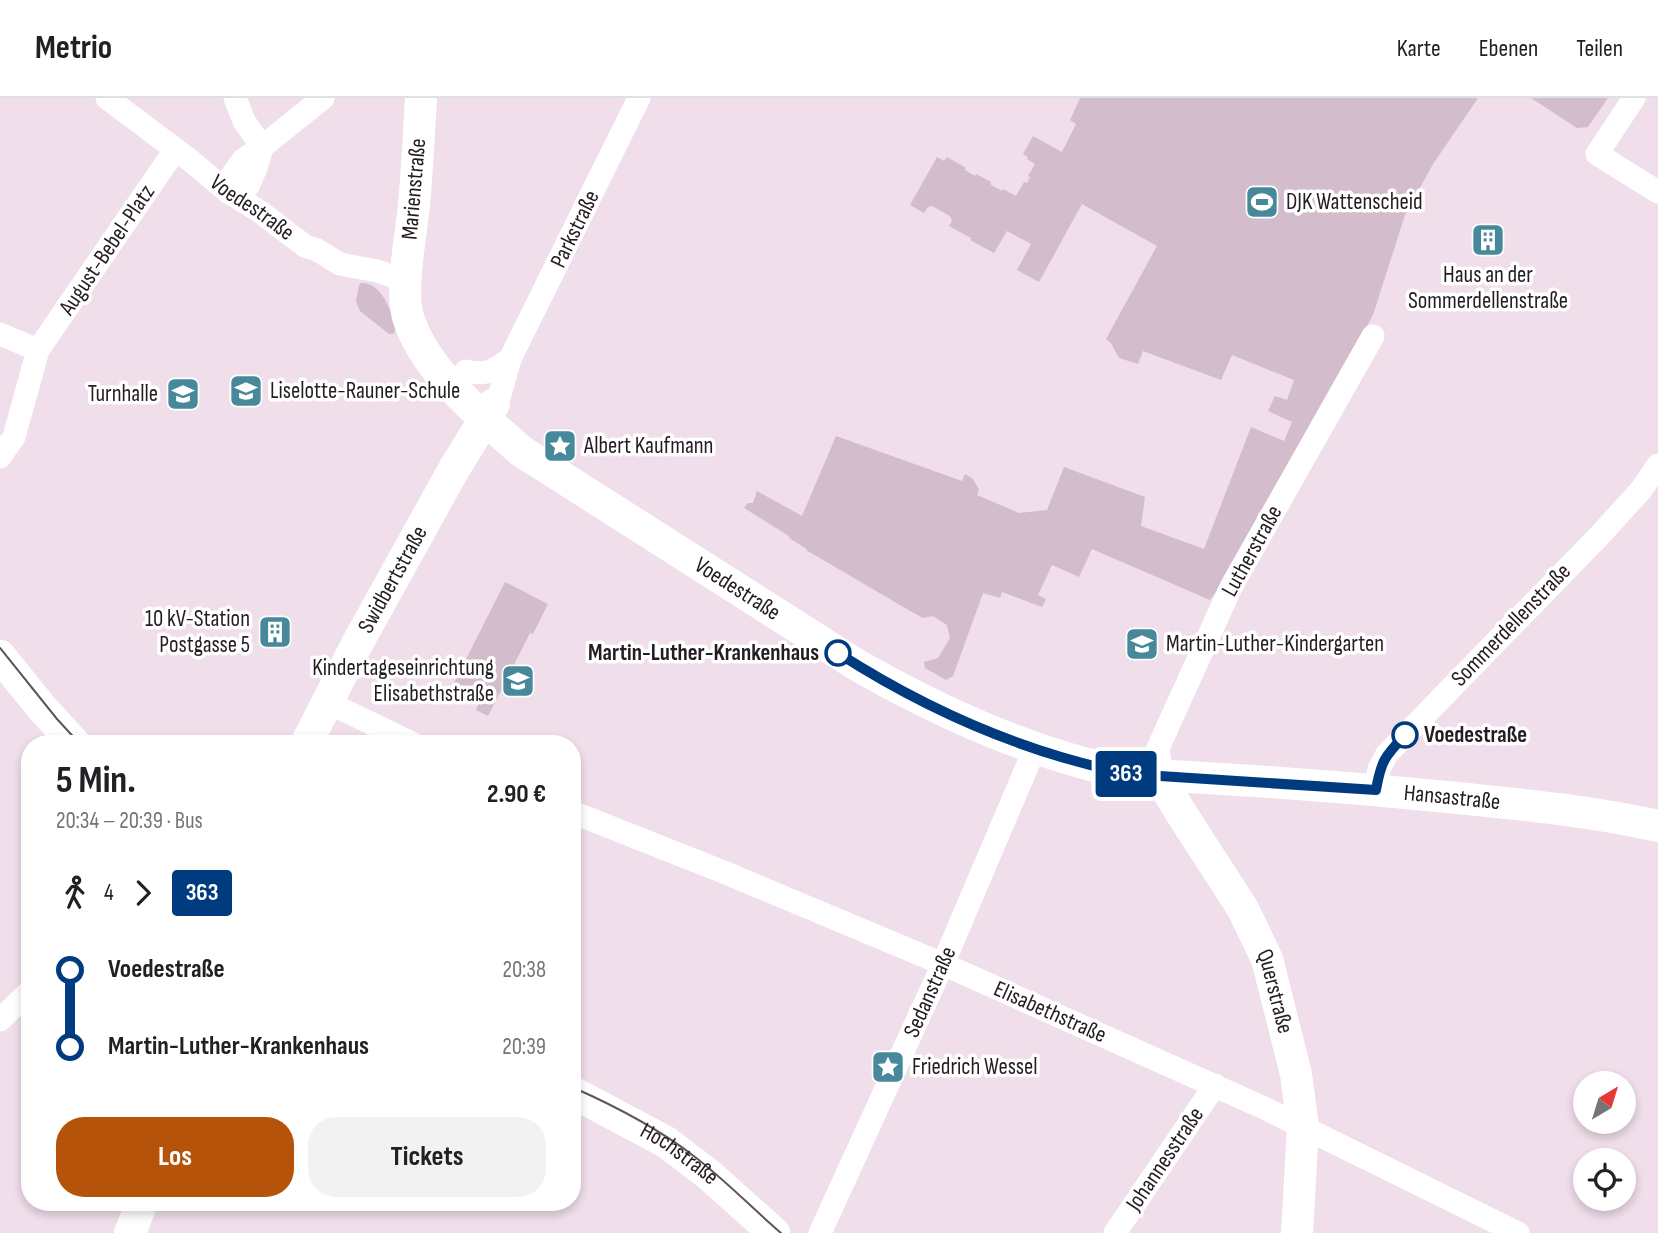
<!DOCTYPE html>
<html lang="de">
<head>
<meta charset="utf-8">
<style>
	body { margin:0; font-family:"Sofia Sans Condensed",sans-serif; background:#f2f2f2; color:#202124; height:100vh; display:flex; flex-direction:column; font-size:26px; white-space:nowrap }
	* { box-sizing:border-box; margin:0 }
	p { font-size:23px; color:#757577 }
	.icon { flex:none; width:38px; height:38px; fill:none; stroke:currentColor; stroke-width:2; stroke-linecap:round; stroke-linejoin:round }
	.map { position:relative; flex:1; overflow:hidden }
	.drawer { position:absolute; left:21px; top:637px; width:560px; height:476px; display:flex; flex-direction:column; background:#fff; border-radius:28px; box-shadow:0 4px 10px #0003 }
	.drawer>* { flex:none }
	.badge { padding:0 14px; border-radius:5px; font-size:24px; line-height:46px }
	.needle { width:46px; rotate:38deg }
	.buttons { position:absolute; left:1573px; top:973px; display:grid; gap:14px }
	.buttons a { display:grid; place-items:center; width:63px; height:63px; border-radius:50%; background:#fff; box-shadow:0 4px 10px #0003; font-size:35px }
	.map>.badge { position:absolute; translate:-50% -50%; box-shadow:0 0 0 4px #fff }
	.legs { display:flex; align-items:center; gap:10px; height:77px; padding:0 35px; font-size:23px }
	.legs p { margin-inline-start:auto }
	.overview { display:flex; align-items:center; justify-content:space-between; height:119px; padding:0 35px }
	h1 { font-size:38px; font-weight:700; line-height:52px }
	.action { display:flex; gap:14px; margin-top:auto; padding:14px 35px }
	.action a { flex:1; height:80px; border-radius:28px; background:#b45309; color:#fff; font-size:28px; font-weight:700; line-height:80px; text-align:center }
	.action a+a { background:#f2f2f2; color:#202124 }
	ul { padding:0 35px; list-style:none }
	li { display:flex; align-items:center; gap:24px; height:77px; font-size:26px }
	li i { display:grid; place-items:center; width:10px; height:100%; margin:0 9px; background:currentColor }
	li i::after { content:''; width:18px; height:18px; margin:-9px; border:5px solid; border-radius:50%; background:#fff }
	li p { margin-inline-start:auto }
	li:first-child i { background:linear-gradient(#0000 50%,currentColor 0) }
	li:last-child i { background:linear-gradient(currentColor 50%,#0000 0) }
	header { display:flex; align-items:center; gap:42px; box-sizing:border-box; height:98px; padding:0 35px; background:#fff; border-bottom:2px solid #e0e0e0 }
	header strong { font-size:33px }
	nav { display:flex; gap:38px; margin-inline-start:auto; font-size:24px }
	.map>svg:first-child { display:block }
	.green { fill:#d3bccb }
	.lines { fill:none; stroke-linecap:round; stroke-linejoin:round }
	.street { stroke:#fff; stroke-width:23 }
	.secondary { stroke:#fff; stroke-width:32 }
	.tram { stroke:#5e545b; stroke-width:2 }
	.line-1-casing { stroke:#fff; stroke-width:16 }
	.line-1 { stroke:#003b80; stroke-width:10 }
	.stop-1-dot { fill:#fff; stroke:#003b80; stroke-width:3.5 }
	.labels { text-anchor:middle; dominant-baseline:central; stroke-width:7; stroke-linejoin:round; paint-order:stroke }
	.street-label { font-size:23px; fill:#231c21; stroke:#fff }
	.poi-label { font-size:23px; fill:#231c21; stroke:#fff; text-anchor:start }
	.stop-label { font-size:23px; font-weight:bold; fill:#231c21; stroke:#fff; text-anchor:end }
</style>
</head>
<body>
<header>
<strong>Metrio</strong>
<nav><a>Karte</a><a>Ebenen</a><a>Teilen</a></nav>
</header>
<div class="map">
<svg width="1658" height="1135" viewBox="0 0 1658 1135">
	<rect width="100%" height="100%" fill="#f0deea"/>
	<path class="green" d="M 1080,0 L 1478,0 L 1433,66 L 1405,117 L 1373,217 L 1241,459 L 1210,502 L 1092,451 L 1079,479 L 1052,467 L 1038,497 L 1046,501 L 1042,509 L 1002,494 L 1000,500 L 983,495 L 953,578 L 946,582 L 925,570 L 924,564 L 938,560 L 950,540 L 947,527 L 933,518 L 923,520 L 912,514 L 806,452 L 807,451 L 789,440 L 789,438 L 744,410 L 748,405 L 753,405 L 757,393 L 802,418 L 836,338 L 962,383 L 965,376 L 972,380 L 979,391 L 977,397 L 1019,415 L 1047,412 L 1064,369 L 1145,399 L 1141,428 L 1204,451 L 1251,329 L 1284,343 L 1292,324 L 1268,313 L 1275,298 L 1287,302 L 1294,282 L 1232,257 L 1221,282 L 1143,253 L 1138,266 L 1119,260 L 1111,245 L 1106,241 L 1157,148 L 1082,106 L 1039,184 L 1017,172 L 1031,146 L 1007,133 L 994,155 L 970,142 L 971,140 L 949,128 L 952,123 L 950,118 L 932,108 L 928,109 L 924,115 L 910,107 L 937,59 L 944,63 L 947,59 L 966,70 L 965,72 L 975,78 L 976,76 L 991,84 L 991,87 L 1002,93 L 1003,91 L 1016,98 L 1024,84 L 1027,85 L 1030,79 L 1028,78 L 1035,66 L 1027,61 L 1028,59 L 1023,56 L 1033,38 L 1062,54 L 1076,26 L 1070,22 Z
		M 1531,0 L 1608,0 L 1588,29 L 1577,30 Z
		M 361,185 C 382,184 389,212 398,228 L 393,236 L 389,236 L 360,213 L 356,203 L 359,187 Z
		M 505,484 L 548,506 L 533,536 L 530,535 L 488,618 L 476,612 L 479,605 L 451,591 Z"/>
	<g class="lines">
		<g class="street">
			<path id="s1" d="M 107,0 L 191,63 L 228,94 L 259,113 L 305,148 L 317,152 L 340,166 L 377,173 L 406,183"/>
			<path d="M 235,0 L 244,23 L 262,49"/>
			<path d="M 1634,0 L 1597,56 L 1658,94"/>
			<path d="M 262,49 L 256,70 L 248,88 L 228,94 L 230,80 L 243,62 L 262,49 L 323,0"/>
			<path d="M 0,236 L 38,252"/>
			<path d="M 466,273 C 485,278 494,273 510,261"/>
			<path d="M 494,306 L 500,296 L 510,261 L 639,0"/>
			<path d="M 0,359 L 14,339 L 38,252 L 175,52"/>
			<path d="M 327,604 L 414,646"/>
			<path d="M 1162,678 L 1158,650 L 1231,489 L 1373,238"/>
			<path d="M 1376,692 L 1379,671 L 1387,656 L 1600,437 L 1641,392 L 1658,367"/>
			<path d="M 572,714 L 726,775 L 943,866 L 1081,928 L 1262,1009 L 1518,1135"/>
			<path d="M 0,922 L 30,893"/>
			<path d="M 820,1135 L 943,866 L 1035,650"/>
			<path d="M 1115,1135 L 1215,987"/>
		</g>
		<g class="secondary">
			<path id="s2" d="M 421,0 C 419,36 417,71 414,107 C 411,139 400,190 408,219 C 425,274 480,316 521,353 L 857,567 C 943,616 1032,656 1129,676 C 1239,681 1348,689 1458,700 C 1525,707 1592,713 1658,728"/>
			<path d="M 0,558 L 42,610 L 75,646"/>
			<path id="s3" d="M 306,646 L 357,546 L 454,371 L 494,306"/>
			<path id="s4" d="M 1162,678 L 1166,690 L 1181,715 L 1243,811 L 1267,861 L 1296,976 L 1303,1030 L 1297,1135"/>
			<path id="s5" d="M 572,994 L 666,1044 L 708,1076 L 774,1135"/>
			<path d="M 130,1135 L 142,1104"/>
		</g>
		<path class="tram" d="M 0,550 L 57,621 L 80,646
			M 572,989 C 615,1008 658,1030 695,1059 C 725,1082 752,1110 781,1135"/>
	</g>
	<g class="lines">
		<defs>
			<path id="line-1" d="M 838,555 C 927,612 1025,655 1129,676 L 1376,692 C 1381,663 1385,658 1405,637"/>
		</defs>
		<use href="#line-1" class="line-1-casing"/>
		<use href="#line-1" class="line-1"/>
	</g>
	<defs>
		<symbol id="stadium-square" viewBox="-11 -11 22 22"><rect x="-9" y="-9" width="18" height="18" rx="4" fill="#47899a" stroke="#fff"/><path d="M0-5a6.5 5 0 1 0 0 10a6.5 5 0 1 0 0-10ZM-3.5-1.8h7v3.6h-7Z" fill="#fff"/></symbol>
		<symbol id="building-square" viewBox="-11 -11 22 22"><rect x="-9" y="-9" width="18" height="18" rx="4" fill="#47899a" stroke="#fff"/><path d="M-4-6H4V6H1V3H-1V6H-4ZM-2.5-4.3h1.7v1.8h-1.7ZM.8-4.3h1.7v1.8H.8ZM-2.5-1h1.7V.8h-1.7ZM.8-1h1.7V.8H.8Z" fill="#fff"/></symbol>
		<symbol id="school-square" viewBox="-11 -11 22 22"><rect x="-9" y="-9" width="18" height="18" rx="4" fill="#47899a" stroke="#fff"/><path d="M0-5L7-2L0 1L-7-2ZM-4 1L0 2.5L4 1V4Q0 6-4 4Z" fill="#fff"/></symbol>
		<symbol id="sight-square" viewBox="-11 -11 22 22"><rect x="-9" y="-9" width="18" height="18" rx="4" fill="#47899a" stroke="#fff"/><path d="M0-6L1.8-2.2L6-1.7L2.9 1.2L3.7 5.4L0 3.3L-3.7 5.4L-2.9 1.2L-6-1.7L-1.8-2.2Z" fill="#fff"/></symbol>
	</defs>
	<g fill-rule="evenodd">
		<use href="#stadium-square" x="1243" y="85" width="38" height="38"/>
		<use href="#building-square" x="1469" y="123" width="38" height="38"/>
		<use href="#school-square" x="227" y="274" width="38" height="38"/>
		<use href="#school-square" x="164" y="277" width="38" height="38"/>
		<use href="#sight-square" x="541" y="329" width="38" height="38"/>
		<use href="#building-square" x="256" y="515" width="38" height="38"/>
		<use href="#school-square" x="1123" y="527" width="38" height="38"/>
		<use href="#school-square" x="499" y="564" width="38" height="38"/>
		<use href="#sight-square" x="869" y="950" width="38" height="38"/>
	</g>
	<g class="stop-1-dot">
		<circle cx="838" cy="555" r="12"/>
		<circle cx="1405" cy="637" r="12"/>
	</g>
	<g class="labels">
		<g class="street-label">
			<text transform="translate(414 91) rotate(-85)">Marienstraße</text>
			<text stroke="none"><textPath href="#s1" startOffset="182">Voedestraße</textPath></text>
			<text transform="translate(575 131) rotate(-64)">Parkstraße</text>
			<text transform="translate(107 152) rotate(-56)">August-Bebel-Platz</text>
			<text transform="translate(1252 453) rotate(-61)">Lutherstraße</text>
			<text stroke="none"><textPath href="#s3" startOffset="186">Swidbertstraße</textPath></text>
			<text stroke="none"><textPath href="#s2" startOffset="654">Voedestraße</textPath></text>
			<text transform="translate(1511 527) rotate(-46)">Sommerdellenstraße</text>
			<text stroke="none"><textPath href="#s2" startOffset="1414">Hansastraße</textPath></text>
			<text transform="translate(930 894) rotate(-66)">Sedanstraße</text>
			<text stroke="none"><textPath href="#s4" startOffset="245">Querstraße</textPath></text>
			<text transform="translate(1050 914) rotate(24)">Elisabethstraße</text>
			<text stroke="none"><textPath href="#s5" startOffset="124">Hochstraße</textPath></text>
			<text transform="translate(1165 1061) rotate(-56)">Johannesstraße</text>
		</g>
		<g class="poi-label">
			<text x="1286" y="104">DJK Wattenscheid</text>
			<text x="1488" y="177" text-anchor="middle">Haus an der<tspan x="1488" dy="26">Sommerdellenstraße</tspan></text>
			<text x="270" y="293">Liselotte-Rauner-Schule</text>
			<text x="158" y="296" text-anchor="end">Turnhalle</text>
			<text x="584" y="348">Albert Kaufmann</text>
			<text x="250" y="521" text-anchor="end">10 kV-Station<tspan x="250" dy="26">Postgasse 5</tspan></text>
			<text x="1166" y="546">Martin-Luther-Kindergarten</text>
			<text x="494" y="570" text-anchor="end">Kindertageseinrichtung<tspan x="494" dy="26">Elisabethstraße</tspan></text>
			<text x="912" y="969">Friedrich Wessel</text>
		</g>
		<g class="stop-label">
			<text x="819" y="555">Martin-Luther-Krankenhaus</text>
			<text x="1424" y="637" text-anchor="start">Voedestraße</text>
		</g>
	</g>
</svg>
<div class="buttons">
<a><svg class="needle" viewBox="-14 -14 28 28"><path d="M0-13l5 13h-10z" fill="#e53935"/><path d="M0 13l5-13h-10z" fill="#757577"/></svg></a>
<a><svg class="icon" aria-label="locate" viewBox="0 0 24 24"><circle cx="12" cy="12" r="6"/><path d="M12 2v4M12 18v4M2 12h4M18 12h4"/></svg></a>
</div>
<b class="badge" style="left:1126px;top:676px;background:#003b80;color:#fff">363</b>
<section class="drawer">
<div class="overview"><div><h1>5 Min.</h1><p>20:34 – 20:39 · Bus</p></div><b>2.90 €</b></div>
<div class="legs"><svg class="icon" aria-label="walk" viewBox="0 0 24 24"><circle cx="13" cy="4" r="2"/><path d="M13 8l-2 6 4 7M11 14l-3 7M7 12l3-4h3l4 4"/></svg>4<svg class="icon" aria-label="forward" viewBox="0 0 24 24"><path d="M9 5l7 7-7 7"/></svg><b class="badge" style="background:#003b80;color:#fff">363</b></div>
<ul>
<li><i style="color:#003b80"></i><b>Voedestraße</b><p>20:38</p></li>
<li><i style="color:#003b80"></i><b>Martin-Luther-Krankenhaus</b><p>20:39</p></li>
</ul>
<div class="action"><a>Los</a><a>Tickets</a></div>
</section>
</div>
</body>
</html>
